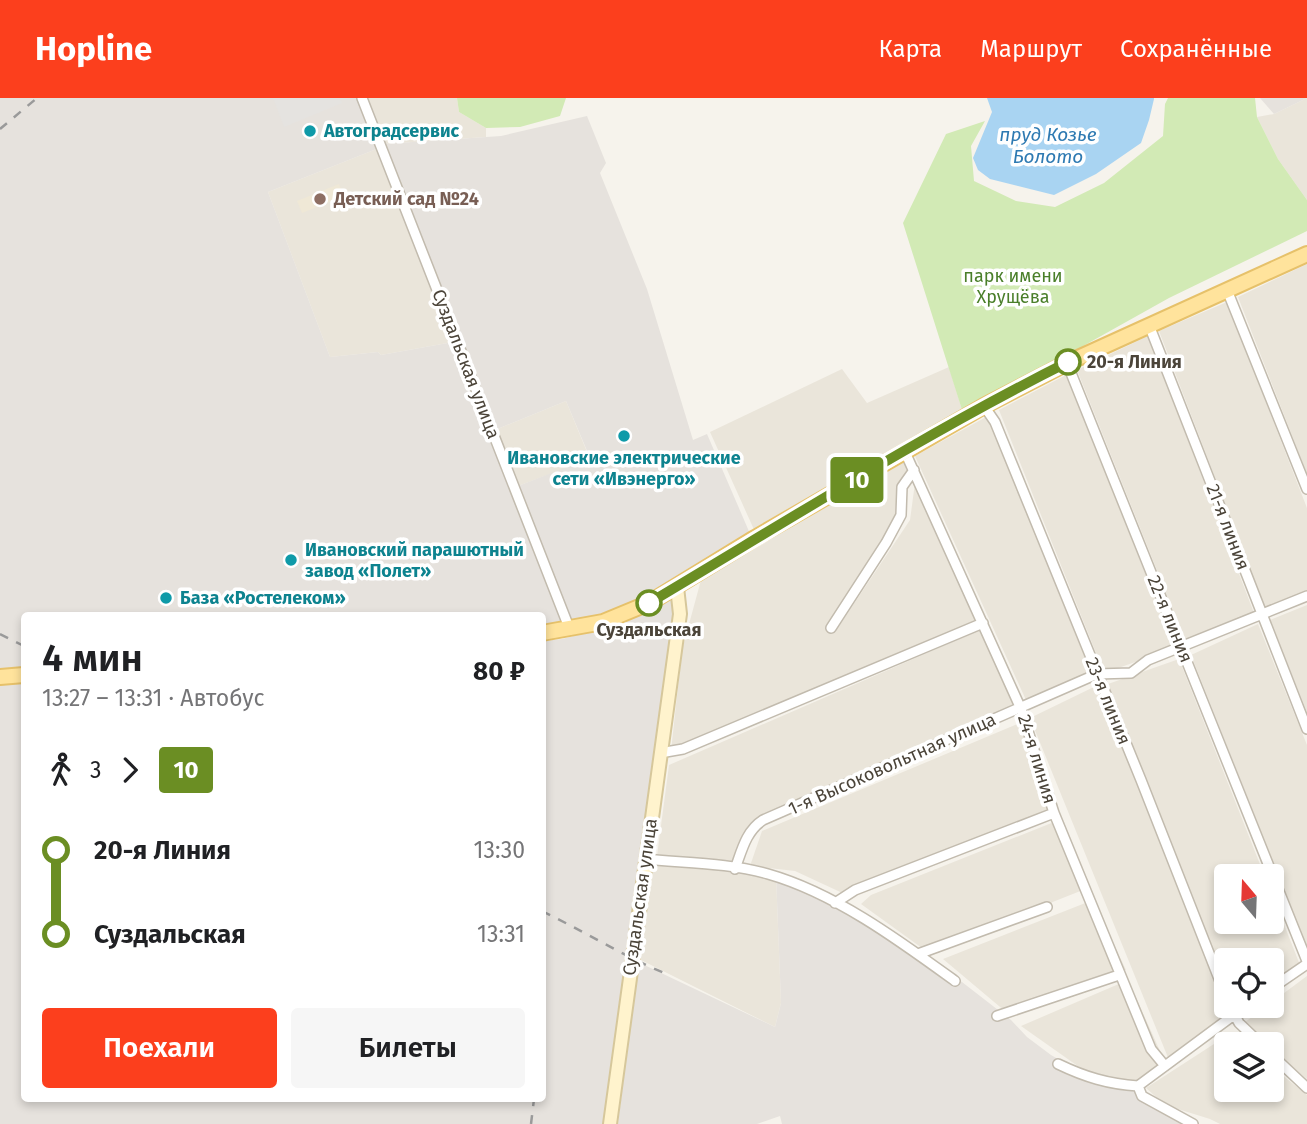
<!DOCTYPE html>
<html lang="ru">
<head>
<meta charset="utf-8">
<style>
	body { margin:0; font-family:"Fira Sans",sans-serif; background:#f6f6f6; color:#202124; height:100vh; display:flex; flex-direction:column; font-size:26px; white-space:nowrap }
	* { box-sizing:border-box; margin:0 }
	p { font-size:23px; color:#757577 }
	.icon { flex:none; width:38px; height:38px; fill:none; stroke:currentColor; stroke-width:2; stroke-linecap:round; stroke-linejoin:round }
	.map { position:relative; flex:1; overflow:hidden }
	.drawer { position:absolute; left:21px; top:514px; width:525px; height:490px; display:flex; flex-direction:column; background:#fff; border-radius:7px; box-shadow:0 4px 10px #0003 }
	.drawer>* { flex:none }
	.badge { padding:0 14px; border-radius:5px; font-size:24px; line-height:46px }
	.needle { width:46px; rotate:341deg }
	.tools { position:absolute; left:1214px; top:766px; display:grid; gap:14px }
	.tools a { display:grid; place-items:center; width:70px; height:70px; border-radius:7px; background:#fff; box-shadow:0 4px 10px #0003; font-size:35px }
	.map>.badge { position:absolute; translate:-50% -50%; box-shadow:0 0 0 4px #fff }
	.legs { display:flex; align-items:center; gap:10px; height:77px; padding:0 21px; font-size:23px }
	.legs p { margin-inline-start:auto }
	.summary { display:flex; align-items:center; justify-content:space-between; height:119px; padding:0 21px }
	h1 { font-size:38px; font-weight:600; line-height:52px }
	.button { display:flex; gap:14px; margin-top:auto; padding:14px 21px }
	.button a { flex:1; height:80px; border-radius:7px; background:#fc3f1d; color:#fff; font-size:28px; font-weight:600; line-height:80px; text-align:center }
	.button a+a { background:#f6f6f6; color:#202124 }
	ul { padding:0 21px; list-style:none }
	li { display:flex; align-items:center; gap:24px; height:84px; font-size:26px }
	li i { display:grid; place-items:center; width:10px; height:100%; margin:0 9px; background:currentColor }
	li i::after { content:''; width:18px; height:18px; margin:-9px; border:5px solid; border-radius:50%; background:#fff }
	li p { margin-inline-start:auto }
	li:first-child i { background:linear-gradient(#0000 50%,currentColor 0) }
	li:last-child i { background:linear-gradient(currentColor 50%,#0000 0) }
	header { display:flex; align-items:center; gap:42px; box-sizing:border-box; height:98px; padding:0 35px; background:#fc3f1d; color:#fff }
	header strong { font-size:33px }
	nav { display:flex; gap:38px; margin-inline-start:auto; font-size:24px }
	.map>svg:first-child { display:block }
	.residential { fill:#eae5da }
	.industrial { fill:#e6e2dd }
	.education { fill:#efe8d6 }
	.green { fill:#d2eab5 }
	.parking { fill:#e5e3e0 }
	.water { fill:#a9d4f2 }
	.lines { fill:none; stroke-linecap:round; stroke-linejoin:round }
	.minor-casing { stroke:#c2bbae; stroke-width:12 }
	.secondary-casing { stroke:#d6c79b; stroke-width:16 }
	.primary-casing { stroke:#e6c16a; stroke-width:18 }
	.minor { stroke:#fff; stroke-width:9 }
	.secondary { stroke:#fff3cd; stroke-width:12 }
	.primary { stroke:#ffe39c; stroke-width:14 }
	.rail { stroke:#9a9a9a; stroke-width:2.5; stroke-dasharray:9 9; stroke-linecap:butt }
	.line-1-casing { stroke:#fff; stroke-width:16 }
	.line-1 { stroke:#6b8e23; stroke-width:10 }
	.culture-dot { fill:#0f9aa8; stroke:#fff; stroke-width:2.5 }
	.education-dot { fill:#8d6e63; stroke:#fff; stroke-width:2.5 }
	.stop-1-dot { fill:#fff; stroke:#6b8e23; stroke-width:3.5 }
	.labels { text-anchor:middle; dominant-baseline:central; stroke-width:7; stroke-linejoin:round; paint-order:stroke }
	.culture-label { font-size:18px; font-weight:bold; fill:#0d838f; stroke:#fff; text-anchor:start }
	.education-label { font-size:18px; font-weight:bold; fill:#785e54; stroke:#fff; text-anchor:start }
	.park-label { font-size:18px; fill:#4a7f2a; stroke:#fff }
	.stop-label { font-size:18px; font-weight:bold; fill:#4b4439; stroke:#fff; text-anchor:start }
	.street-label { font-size:18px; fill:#4b4439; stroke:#fff }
	.water-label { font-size:19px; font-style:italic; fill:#2e7ab2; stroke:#fff }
</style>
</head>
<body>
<header>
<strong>Hopline</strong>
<nav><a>Карта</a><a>Маршрут</a><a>Сохранённые</a></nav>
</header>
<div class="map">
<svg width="1307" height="1026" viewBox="0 0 1307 1026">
	<rect width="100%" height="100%" fill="#f6f3ec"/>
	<path class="residential" d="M 364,0 L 457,0 L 459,14 L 486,30 L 486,39 L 383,46 Z
		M 1307,0 L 1307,102 L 1278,61 L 1257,19 L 1274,16 Z
		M 379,50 L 453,244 L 381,257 L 378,254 L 330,259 L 268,94 Z
		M 1307,166 L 1307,376 L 1238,199 Z
		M 1227,204 L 1307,410 L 1307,494 L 1265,510 L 1159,233 Z
		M 1148,238 L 1254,515 L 1186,545 L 1077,272 Z
		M 949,269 L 963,315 L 756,436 L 710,334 L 842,271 L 867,305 Z
		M 1066,277 L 1175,550 L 1104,575 L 999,312 Z
		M 566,303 L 590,361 L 518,388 L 495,332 Z
		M 988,318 L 1091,575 L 1026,602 L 915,358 Z
		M 904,364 L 909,371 L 901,387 L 898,418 L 826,528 L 835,534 L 910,422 L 915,385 L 978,526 L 671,653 L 682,552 L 701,482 Z
		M 1307,507 L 1307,614 L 1270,522 Z
		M 1258,526 L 1307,647 L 1307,850 L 1191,557 Z
		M 980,532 L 1014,607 L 1011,612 L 755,723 L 737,766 L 657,758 L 669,667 Z
		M 1179,561 L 1265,779 L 1227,779 L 1227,824 L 1272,824 L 1272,796 L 1300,867 L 1272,887 L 1272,863 L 1227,863 L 1227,888 L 1108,586 Z
		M 1100,586 L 1229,919 L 1169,962 L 1030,620 Z
		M 1020,625 L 1055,710 L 865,786 L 851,799 L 795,773 L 750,768 L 762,733 Z
		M 1059,722 L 1088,790 L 931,852 L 922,850 L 861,806 L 871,797 Z
		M 651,764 L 776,777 L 781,905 L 775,929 L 639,861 Z
		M 1093,802 L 1126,872 L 1012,919 L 943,861 Z
		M 1307,878 L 1307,981 L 1272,953 L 1272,947 L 1265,947 L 1241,927 L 1267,908 L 1272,908 L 1272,904 Z
		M 1128,882 L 1165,964 L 1142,989 L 1089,976 L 1021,928 Z
		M 1231,935 L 1246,947 L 1227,947 L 1227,992 L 1272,992 L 1272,969 L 1307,997 L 1307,1026 L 1220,1026 L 1210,1021 L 1165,1007 L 1146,990 Z"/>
	<path class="industrial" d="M 0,0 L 358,0 L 379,50 L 268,94 L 330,259 L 378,254 L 381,257 L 453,244 L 563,528 L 543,531 L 542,518 L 24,518 L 24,573 L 0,575 Z
		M 1260,0 L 1307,0 L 1274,16 Z
		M 587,18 L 606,65 L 600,75 L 647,191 L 693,342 L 707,336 L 751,438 L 630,509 L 572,527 L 518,388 L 590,360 L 566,303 L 495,332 L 383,46 L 501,38 Z
		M 671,499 L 678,502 L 613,1026 L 0,1026 L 0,587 L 24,585 L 24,1001 L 542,1001 L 543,543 L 562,541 L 605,530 Z
		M 776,777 L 851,807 L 931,860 L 1011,922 L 1027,939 L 1051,957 L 1087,978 L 1142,992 L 1163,1011 L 1196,1026 L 782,1026 L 780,1018 L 757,1026 L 618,1026 L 638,864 L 775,929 L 781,905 Z"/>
	<path class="education" d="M 339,86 L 344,98 L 302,115 L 297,103 Z"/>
	<path class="green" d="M 457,0 L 566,0 L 560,18 L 520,29 L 486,30 L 459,14 Z
		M 1168,0 L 1255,0 L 1257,19 L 1278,61 L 1307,102 L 1307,133 L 1169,200 L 963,315 L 903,125 L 946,36 L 985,23 L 971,48 L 974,83 L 1016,103 L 1055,109 L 1104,85 L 1163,38 L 1165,6 Z"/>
	<path class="parking" d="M 273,0 L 340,0 L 342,5 L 284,29 Z"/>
	<path class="water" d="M 987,0 L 1154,0 L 1154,1 L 1149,22 L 1141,45 L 1096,76 L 1054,97 L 990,81 L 978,72 L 973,60 L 992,14 Z"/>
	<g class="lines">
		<defs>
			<path id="minor" d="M 362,0 L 570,532
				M 1227,192 L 1307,391
				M 1149,227 L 1307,631
				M 1067,265 L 1307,863
				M 984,308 L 995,324 L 1141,682 L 1227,901
				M 905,354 L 1021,611 L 1054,715 L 1151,951 L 1165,968
				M 831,530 L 886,445 L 901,417 L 902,389 L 914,372
				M 660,655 L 683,651 L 983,525
				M 645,761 C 685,765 730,765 768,776 C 835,795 900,843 955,883
				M 735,771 C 742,752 746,733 763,722 L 1097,576 L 1131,575 L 1148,562 L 1307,498
				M 835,805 L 855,792 L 1054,715
				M 918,856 L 1047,809
				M 1272,890 L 1307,866
				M 1230,908 L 1239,925 L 1262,947
				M 997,918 L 1119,877
				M 1272,957 L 1307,990
				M 1058,966 C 1085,979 1108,986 1138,988
				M 1138,988 L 1246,908
				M 1138,988 L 1142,998 L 1193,1026"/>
			<path id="secondary" d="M 610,1026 L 680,516 L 677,489"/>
			<path id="primary" d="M 542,535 L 603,524 L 649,505 L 755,440 L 984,308 L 1067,265 L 1307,156
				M 0,579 L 24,577"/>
		</defs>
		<use href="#minor" class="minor-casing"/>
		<use href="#secondary" class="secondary-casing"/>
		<use href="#primary" class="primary-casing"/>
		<use href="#minor" class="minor"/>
		<use href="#secondary" class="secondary"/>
		<use href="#primary" class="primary"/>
		<path class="rail" d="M 0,31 L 37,0
			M 0,536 L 24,548
			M 542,813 C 585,834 625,859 669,877
			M 531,1026 L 534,1001"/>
	</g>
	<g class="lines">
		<defs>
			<path id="line-1" d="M 649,505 C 787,423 924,336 1068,264"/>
		</defs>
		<use href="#line-1" class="line-1-casing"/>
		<use href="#line-1" class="line-1"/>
	</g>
	<g class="culture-dot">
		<circle cx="310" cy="33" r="7"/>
		<circle cx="624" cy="338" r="7"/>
		<circle cx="291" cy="462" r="7"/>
		<circle cx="166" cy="500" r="7"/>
	</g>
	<circle class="education-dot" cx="320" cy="101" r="7"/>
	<g class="stop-1-dot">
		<circle cx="1068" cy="264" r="12"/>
		<circle cx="649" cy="505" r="12"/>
	</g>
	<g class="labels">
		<g class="culture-label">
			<text x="324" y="33">Автоградсервис</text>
			<text x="624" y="360" text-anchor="middle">Ивановские электрические<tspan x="624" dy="21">сети «Ивэнерго»</tspan></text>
			<text x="305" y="452">Ивановский парашютный<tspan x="305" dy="21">завод «Полет»</tspan></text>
			<text x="180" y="500">База «Ростелеком»</text>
		</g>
		<g class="education-label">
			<text x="334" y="101">Детский сад №24</text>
		</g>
		<g class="park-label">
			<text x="1013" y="178">парк имени<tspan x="1013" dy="21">Хрущёва</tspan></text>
		</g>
		<g class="stop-label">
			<text x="1087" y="264">20-я Линия</text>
			<text x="649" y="532" text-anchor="middle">Суздальская</text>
		</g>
		<g class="street-label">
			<text transform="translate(466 266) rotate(69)">Суздальская улица</text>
			<text transform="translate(1228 429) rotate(69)">21-я линия</text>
			<text transform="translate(1170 521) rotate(68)">22-я линия</text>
			<text transform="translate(1108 603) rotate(68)">23-я линия</text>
			<text transform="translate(1037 661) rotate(73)">24-я линия</text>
			<text transform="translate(892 666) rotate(-24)">1-я Высоковольтная улица</text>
			<text transform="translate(640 799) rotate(-82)">Суздальская улица</text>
		</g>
		<g class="water-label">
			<text x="1048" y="36">пруд Козье<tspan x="1048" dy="22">Болото</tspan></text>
		</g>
	</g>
</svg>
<div class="tools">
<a><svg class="needle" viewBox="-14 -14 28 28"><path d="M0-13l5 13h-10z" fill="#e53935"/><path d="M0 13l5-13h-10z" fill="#757577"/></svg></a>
<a><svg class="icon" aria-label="locate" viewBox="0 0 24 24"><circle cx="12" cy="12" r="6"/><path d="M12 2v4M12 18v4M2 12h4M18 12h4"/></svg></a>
<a><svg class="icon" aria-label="layers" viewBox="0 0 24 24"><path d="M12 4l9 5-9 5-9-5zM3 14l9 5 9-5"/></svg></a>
</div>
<b class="badge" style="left:857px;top:382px;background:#6b8e23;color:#fff">10</b>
<section class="drawer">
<div class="summary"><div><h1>4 мин</h1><p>13:27 – 13:31 · Автобус</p></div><b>80 ₽</b></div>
<div class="legs"><svg class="icon" aria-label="walk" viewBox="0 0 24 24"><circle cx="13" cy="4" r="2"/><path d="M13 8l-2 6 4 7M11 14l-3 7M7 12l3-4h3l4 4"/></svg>3<svg class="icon" aria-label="forward" viewBox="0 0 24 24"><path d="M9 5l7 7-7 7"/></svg><b class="badge" style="background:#6b8e23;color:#fff">10</b></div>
<ul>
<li><i style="color:#6b8e23"></i><b>20-я Линия</b><p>13:30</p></li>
<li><i style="color:#6b8e23"></i><b>Суздальская</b><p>13:31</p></li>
</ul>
<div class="button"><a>Поехали</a><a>Билеты</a></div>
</section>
</div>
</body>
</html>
